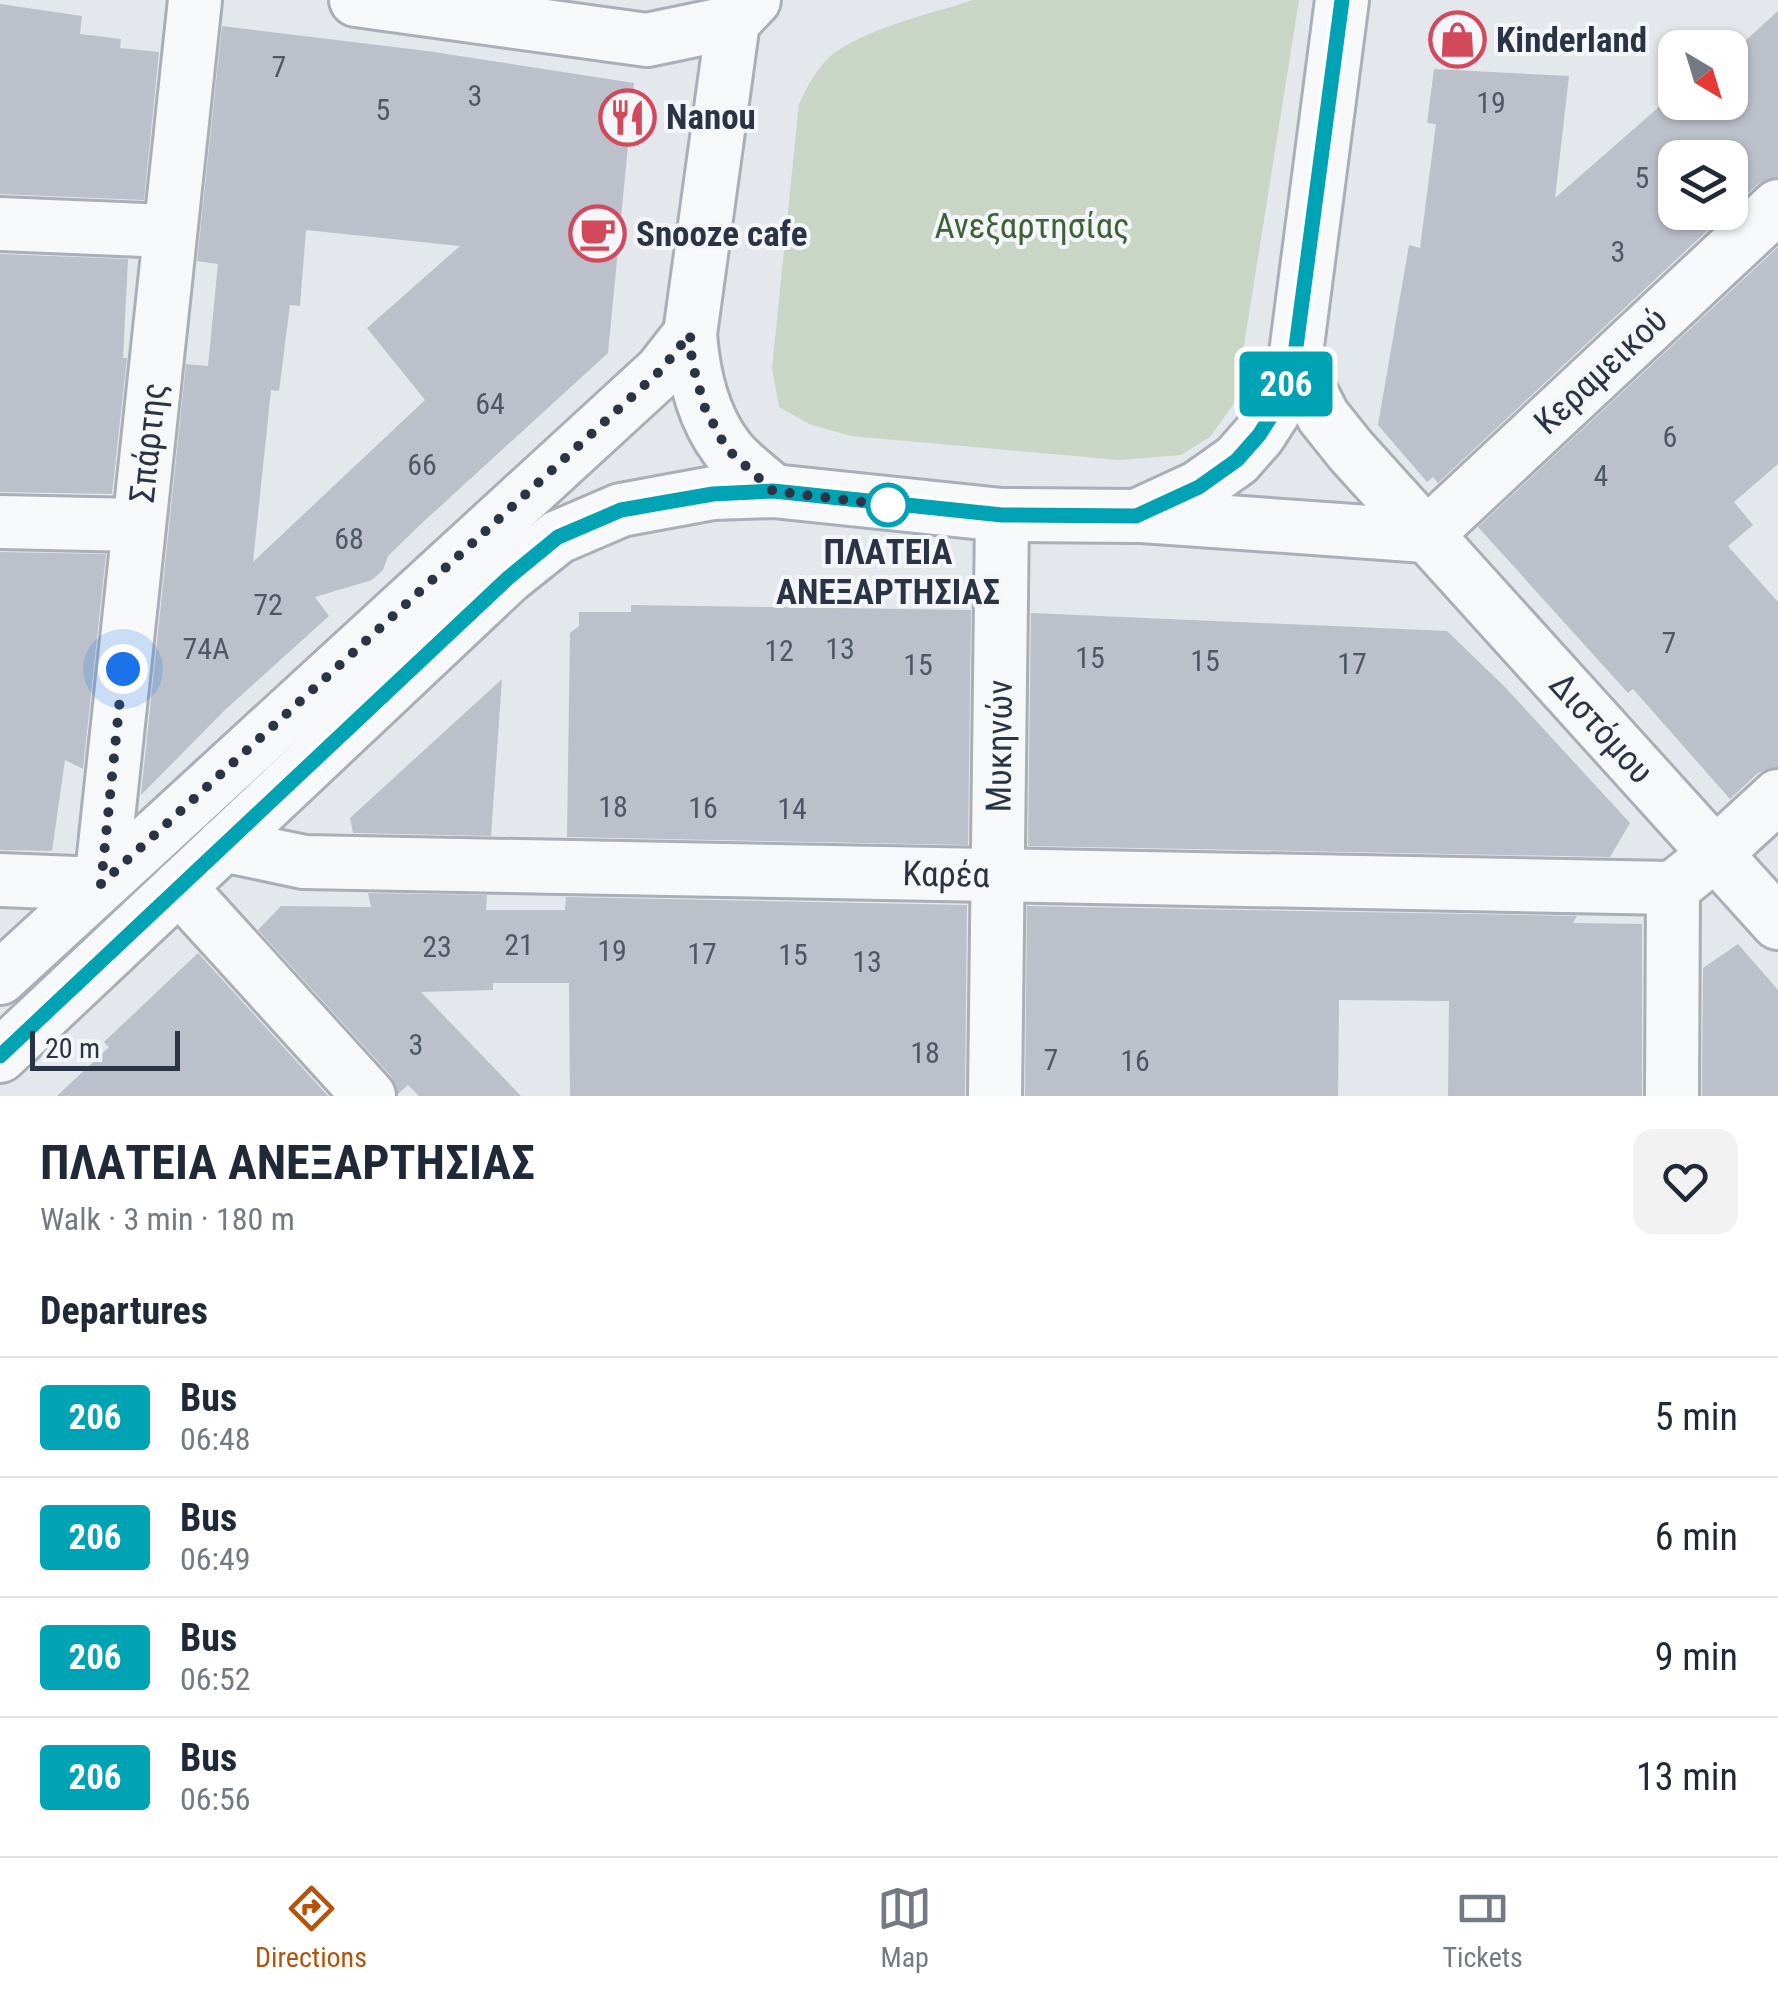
<!DOCTYPE html>
<html lang="en">
<head>
<meta charset="utf-8">
<style>
	body { margin:0; font-family:"Roboto Condensed",sans-serif; background:#f2f2f3; color:#1f2937; height:100vh; display:flex; flex-direction:column; font-size:38px; white-space:nowrap }
	* { box-sizing:border-box; margin:0 }
	p { font-size:32px; color:#747a83 }
	.icon { flex:none; width:55px; height:55px; fill:none; stroke:currentColor; stroke-width:2; stroke-linecap:round; stroke-linejoin:round }
	.map { position:relative; height:1096px; overflow:hidden }
	.side { display:flex; flex-direction:column; background:#fff; flex:1 }
	.side>* { flex:none }
	.badge { padding:0 20px; border-radius:8px; font-size:35px; line-height:65px }
	.needle { width:65px; rotate:142deg }
	.controls { position:absolute; left:1658px; top:30px; display:grid; gap:20px }
	.controls a { display:grid; place-items:center; width:90px; height:90px; border-radius:20px; background:#fff; box-shadow:0 2px 8px #0004; font-size:50px }
	.scale { position:absolute; left:30px; bottom:25px; width:150px; box-sizing:border-box; padding-left:10px; border:5px solid #2b3445; border-top:0; font-size:28px; line-height:35px; white-space:nowrap; color:#2b3445; -webkit-text-stroke:8px #f4f6f9; paint-order:stroke }
	.you { position:absolute; width:50px; height:50px; margin:-25px; border:8px solid #fff; border-radius:50%; background:#1a73e8; box-shadow:0 0 0 15px #1a73e833 }
	.map>.badge { position:absolute; translate:-50% -50%; box-shadow:0 0 0 5px #fff }
	h2 { padding:0 40px; font-size:38px; line-height:90px }
	.round { display:grid; place-items:center; flex:none; width:105px; height:105px; border-radius:20px; background:#f2f2f3 }
	.headline { display:flex; align-items:center; justify-content:space-between; height:170px; padding:0 40px }
	h1 { font-size:48px; font-weight:700; line-height:75px }
	ul { padding:0; list-style:none }
	li { display:flex; align-items:center; gap:30px; height:120px; padding:0 40px; border-top:2px solid #e0e1e3 }
	li div { flex:1 }
	li b { display:block; font-size:38px }
	li em { font-style:normal }
	li .badge { min-width:110px; font-weight:700; text-align:center }
	.dock { display:flex; justify-content:space-around; align-items:center; height:140px; border-top:2px solid #e0e1e3; background:#fff; font-size:28px; color:#747a83 }
	.dock a { display:grid; justify-items:center; gap:5px }
	.dock .selected { color:#b45309 }
	.map>svg:first-child { display:block }
	.green { fill:#c9d6c5 }
	.building { fill:#bbc0ca; fill-rule:evenodd }
	.lines { fill:none; stroke-linecap:round; stroke-linejoin:round }
	.minor-casing { stroke:#a9aeb7; stroke-width:58 }
	.minor { stroke:#f7f8fa; stroke-width:52 }
	.line-casing { stroke:#fff; stroke-width:22 }
	.line { stroke:#00a3b4; stroke-width:15 }
	.walk { stroke:#2b3445; stroke-width:10; stroke-dasharray:0 18 }
	.stop-dot { fill:#fff; stroke:#00a3b4; stroke-width:5 }
	.labels { text-anchor:middle; dominant-baseline:central; stroke-width:8; stroke-linejoin:round; paint-order:stroke }
	.number-label { font-size:30px; fill:#4f5766 }
	.poi-label { font-size:35px; font-weight:bold; fill:#2b3445; stroke:#f4f6f9; text-anchor:start }
	.park-label { font-size:35px; fill:#3f6138; stroke:#f4f6f9 }
	.street-label { font-size:35px; fill:#2b3445; stroke:#f4f6f9 }
	.stop-label { font-size:35px; font-weight:bold; fill:#2b3445; stroke:#f4f6f9 }
</style>
</head>
<body>
<div class="map">
<svg width="1778" height="1096" viewBox="0 0 1778 1096">
	<rect width="100%" height="100%" fill="#e4e7ec"/>
	<path class="green" d="M 973,0 L 1299,0 L 1235,402 L 1210,437 L 1181,455 L 1119,460 L 851,436 L 809,424 L 779,407 L 772,368 L 799,104 C 807,87 818,65 834,53 C 874,26 927,15 973,0 Z"/>
	<path class="building" d="M 0,4 L 82,16 L 80,34 L 121,39 L 120,48 L 159,52 L 144,200 L 0,194 Z
		M 1778,11 L 1778,177 L 1758,184 L 1730,210 L 1730,158 L 1675,158 L 1675,212 L 1727,212 L 1438,483 L 1433,477 L 1427,482 L 1378,425 L 1409,245 L 1420,248 L 1436,124 L 1427,123 L 1434,69 L 1569,76 L 1555,198 L 1675,93 L 1675,102 L 1730,102 L 1730,48 L 1723,48 L 1727,44 L 1734,51 Z
		M 222,26 L 427,51 L 634,83 L 608,353 L 421,524 L 388,556 L 383,570 L 372,580 L 315,597 L 329,616 L 224,711 L 141,795 L 186,364 L 208,366 L 218,264 L 197,261 ZM 306,230 L 460,246 L 367,328 L 425,400 L 253,562 L 271,390 L 279,391 L 290,305 L 300,306 Z
		M 1778,247 L 1778,464 L 1734,502 L 1753,525 L 1728,546 L 1778,602 L 1778,767 L 1758,773 L 1730,799 L 1633,689 L 1628,693 L 1478,527 Z
		M 0,254 L 128,259 L 123,358 L 127,358 L 112,494 L 0,492 Z
		M 0,552 L 106,554 L 83,769 L 65,760 L 52,851 L 0,850 Z
		M 631,605 L 971,610 L 968,845 L 567,837 L 570,633 L 579,626 L 579,612 L 631,612 Z
		M 1031,613 L 1447,631 L 1505,687 L 1630,823 L 1610,857 L 1028,846 Z
		M 502,679 L 491,836 L 353,833 L 350,818 Z
		M 368,893 L 487,895 L 486,910 L 565,910 L 566,897 L 967,905 L 965,1096 L 570,1096 L 569,983 L 493,983 L 493,990 L 421,992 L 521,1096 L 419,1096 L 408,1085 L 398,1094 L 391,1076 L 258,930 L 281,906 L 371,907 Z
		M 1027,906 L 1577,916 L 1573,923 L 1642,924 L 1642,1096 L 1448,1096 L 1449,1001 L 1339,1000 L 1338,1096 L 1025,1096 Z
		M 1738,944 L 1778,990 L 1778,1096 L 1702,1096 L 1703,968 Z
		M 198,953 L 328,1096 L 57,1096 L 109,1047 L 104,1042 Z"/>
	<g class="lines">
		<defs>
			<g id="minor">
				<path d="M 356,0 L 647,40 L 733,22"/>
				<path d="M 754,0 L 733,22 L 690,334 C 693,373 702,415 726,447 C 738,464 758,477 773,491"/>
				<path d="M 0,224 L 168,231"/>
				<path id="s1" d="M 1295,361 L 1323,416 L 1351,451 L 1778,923"/>
				<path d="M 1142,516 L 1425,536"/>
				<path d="M 0,522 L 137,525"/>
				<path d="M 1425,536 L 1778,206"/>
				<path id="s2" d="M 223,845 L 304,862 L 1673,888"/>
				<path id="s3" d="M 0,880 L 101,884 L 195,0"/>
				<path d="M 179,887 L 369,1096"/>
				<path d="M 0,978 L 661,371 L 690,334"/>
				<path d="M 0,1056 L 508,577 L 558,537 L 621,510 L 713,493 L 773,491 L 1002,515 L 1136,516 L 1199,487 L 1237,460 L 1259,435 L 1279,404 L 1295,361 L 1342,0"/>
				<path id="s4" d="M 995,1096 L 1002,515"/>
				<path d="M 1672,1096 L 1673,888 L 1714,855 L 1778,796"/>
			</g>
		</defs>
		<use href="#minor" class="minor-casing"/>
		<use href="#minor" class="minor"/>
	</g>
	<g class="lines">
		<defs>
			<path id="line" d="M 0,1056 L 508,578 L 558,537 L 621,510 L 713,494 L 773,491 L 1002,515 L 1136,516 L 1199,487 L 1237,460 L 1259,435 L 1279,404 L 1294,362 L 1342,0"/>
		</defs>
		<use href="#line" class="line-casing"/>
		<use href="#line" class="line"/>
		<path class="walk" d="M 123,669 L 101,884 L 661,370 L 690,334 L 692,363 L 705,408 L 726,448 L 773,491 L 888,505"/>
	</g>
	<defs>
		<symbol id="shop-ring" viewBox="-11 -11 22 22"><circle r="9.5" fill="#f4f6f9" stroke="#d1495b" stroke-width="1.5"/><path d="M-5-2.5h2.3a2.7 3.5 0 0 1 5.4 0H5L5.5 6h-11ZM-1.5-2.5h3a1.5 2.3 0 0 0-3 0Z" fill="#d1495b"/></symbol>
		<symbol id="restaurant-ring" viewBox="-11 -11 22 22"><circle r="9.5" fill="#f4f6f9" stroke="#d1495b" stroke-width="1.5"/><path d="M-5-6h1v4h1v-4h1v4h1v-4h1v5L-1.5 .5V6h-2V.5L-5-1ZM5-6V6H3V1.5H1.5Q1.5-4 5-6Z" fill="#d1495b"/></symbol>
		<symbol id="cafe-ring" viewBox="-11 -11 22 22"><circle r="9.5" fill="#f4f6f9" stroke="#d1495b" stroke-width="1.5"/><path d="M-5.5-4.5H6V0H3Q3 3.5 0 3.5H-2.5Q-5.5 3.5-5.5 0ZM3-3.2v2h1.7v-2ZM-6 4.5H4V6H-6Z" fill="#d1495b"/></symbol>
	</defs>
	<g fill-rule="evenodd">
		<use href="#shop-ring" x="1426" y="8" width="63" height="63"/>
		<use href="#restaurant-ring" x="596" y="86" width="63" height="63"/>
		<use href="#cafe-ring" x="566" y="202" width="63" height="63"/>
	</g>
	<circle class="stop-dot" cx="888" cy="505" r="20"/>
	<g class="labels">
		<g class="number-label">
			<text x="279" y="66">7</text>
			<text x="475" y="95">3</text>
			<text x="1491" y="102">19</text>
			<text x="383" y="109">5</text>
			<text x="1642" y="177">5</text>
			<text x="1618" y="251">3</text>
			<text x="490" y="403">64</text>
			<text x="1670" y="436">6</text>
			<text x="422" y="464">66</text>
			<text x="1601" y="475">4</text>
			<text x="349" y="538">68</text>
			<text x="268" y="604">72</text>
			<text x="1669" y="642">7</text>
			<text x="206" y="648">74Α</text>
			<text x="840" y="648">13</text>
			<text x="779" y="650">12</text>
			<text x="1090" y="657">15</text>
			<text x="1205" y="660">15</text>
			<text x="1352" y="663">17</text>
			<text x="918" y="664">15</text>
			<text x="613" y="806">18</text>
			<text x="703" y="807">16</text>
			<text x="792" y="808">14</text>
			<text x="519" y="944">21</text>
			<text x="437" y="946">23</text>
			<text x="612" y="950">19</text>
			<text x="702" y="953">17</text>
			<text x="793" y="954">15</text>
			<text x="867" y="961">13</text>
			<text x="416" y="1044">3</text>
			<text x="925" y="1052">18</text>
			<text x="1051" y="1059">7</text>
			<text x="1135" y="1060">16</text>
		</g>
		<g class="poi-label">
			<text x="1496" y="40">Kinderland</text>
			<text x="666" y="117">Nanou</text>
			<text x="636" y="234">Snooze cafe</text>
		</g>
		<g class="park-label">
			<text x="1032" y="226">Ανεξαρτησίας</text>
		</g>
		<g class="street-label">
			<text transform="translate(1601 371) rotate(-43)">Κεραµεικού</text>
			<text stroke="none"><textPath href="#s3" startOffset="545">Σπάρτης</textPath></text>
			<text stroke="none"><textPath href="#s1" startOffset="480">Διστόμου</textPath></text>
			<text stroke="none"><textPath href="#s4" startOffset="350">Μυκηνών</textPath></text>
			<text stroke="none"><textPath href="#s2" startOffset="725">Καρέα</textPath></text>
		</g>
		<g class="stop-label">
			<text x="888" y="552">ΠΛΑΤΕΙΑ<tspan x="888" dy="40">ΑΝΕΞΑΡΤΗΣΙΑΣ</tspan></text>
		</g>
	</g>
</svg>
<div class="controls">
<a><svg class="needle" viewBox="-14 -14 28 28"><path d="M0-13l5 13h-10z" fill="#e53935"/><path d="M0 13l5-13h-10z" fill="#747a83"/></svg></a>
<a><svg class="icon" aria-label="layers" viewBox="0 0 24 24"><path d="M12 4l9 5-9 5-9-5zM3 14l9 5 9-5"/></svg></a>
</div>
<div class="scale">20 m</div>
<div class="you" style="left:123px;top:669px"></div>
<b class="badge" style="left:1286px;top:384px;background:#00a3b4;color:#fff">206</b>
</div>
<section class="side">
<div class="headline"><div><h1>ΠΛΑΤΕΙΑ ΑΝΕΞΑΡΤΗΣΙΑΣ</h1><p>Walk · 3 min · 180 m</p></div><a class="round"><svg class="icon" aria-label="heart" viewBox="0 0 24 24"><path d="M12 20l-8-8c-3-5 5-10 8-4 3-6 11-1 8 4z"/></svg></a></div>
<h2>Departures</h2>
<ul>
<li><span class="badge" style="background:#00a3b4;color:#fff">206</span><div><b>Bus</b><p>06:48</p></div><em>5 min</em></li>
<li><span class="badge" style="background:#00a3b4;color:#fff">206</span><div><b>Bus</b><p>06:49</p></div><em>6 min</em></li>
<li><span class="badge" style="background:#00a3b4;color:#fff">206</span><div><b>Bus</b><p>06:52</p></div><em>9 min</em></li>
<li><span class="badge" style="background:#00a3b4;color:#fff">206</span><div><b>Bus</b><p>06:56</p></div><em>13 min</em></li>
</ul>
</section>
<nav class="dock">
<a class="selected"><svg class="icon" aria-label="directions" viewBox="0 0 24 24"><path d="M12 3l9 9-9 9-9-9zM9 14v-3h6M13 9l2 2-2 2"/></svg>Directions</a>
<a><svg class="icon" aria-label="map" viewBox="0 0 24 24"><path d="M3 6l6-2 6 2 6-2v14l-6 2-6-2-6 2zM9 4v14M15 6v14"/></svg>Map</a>
<a><svg class="icon" aria-label="tickets" viewBox="0 0 24 24"><path d="M3 7h18v10H3zM15 7v10"/></svg>Tickets</a>
</nav>
</body>
</html>
